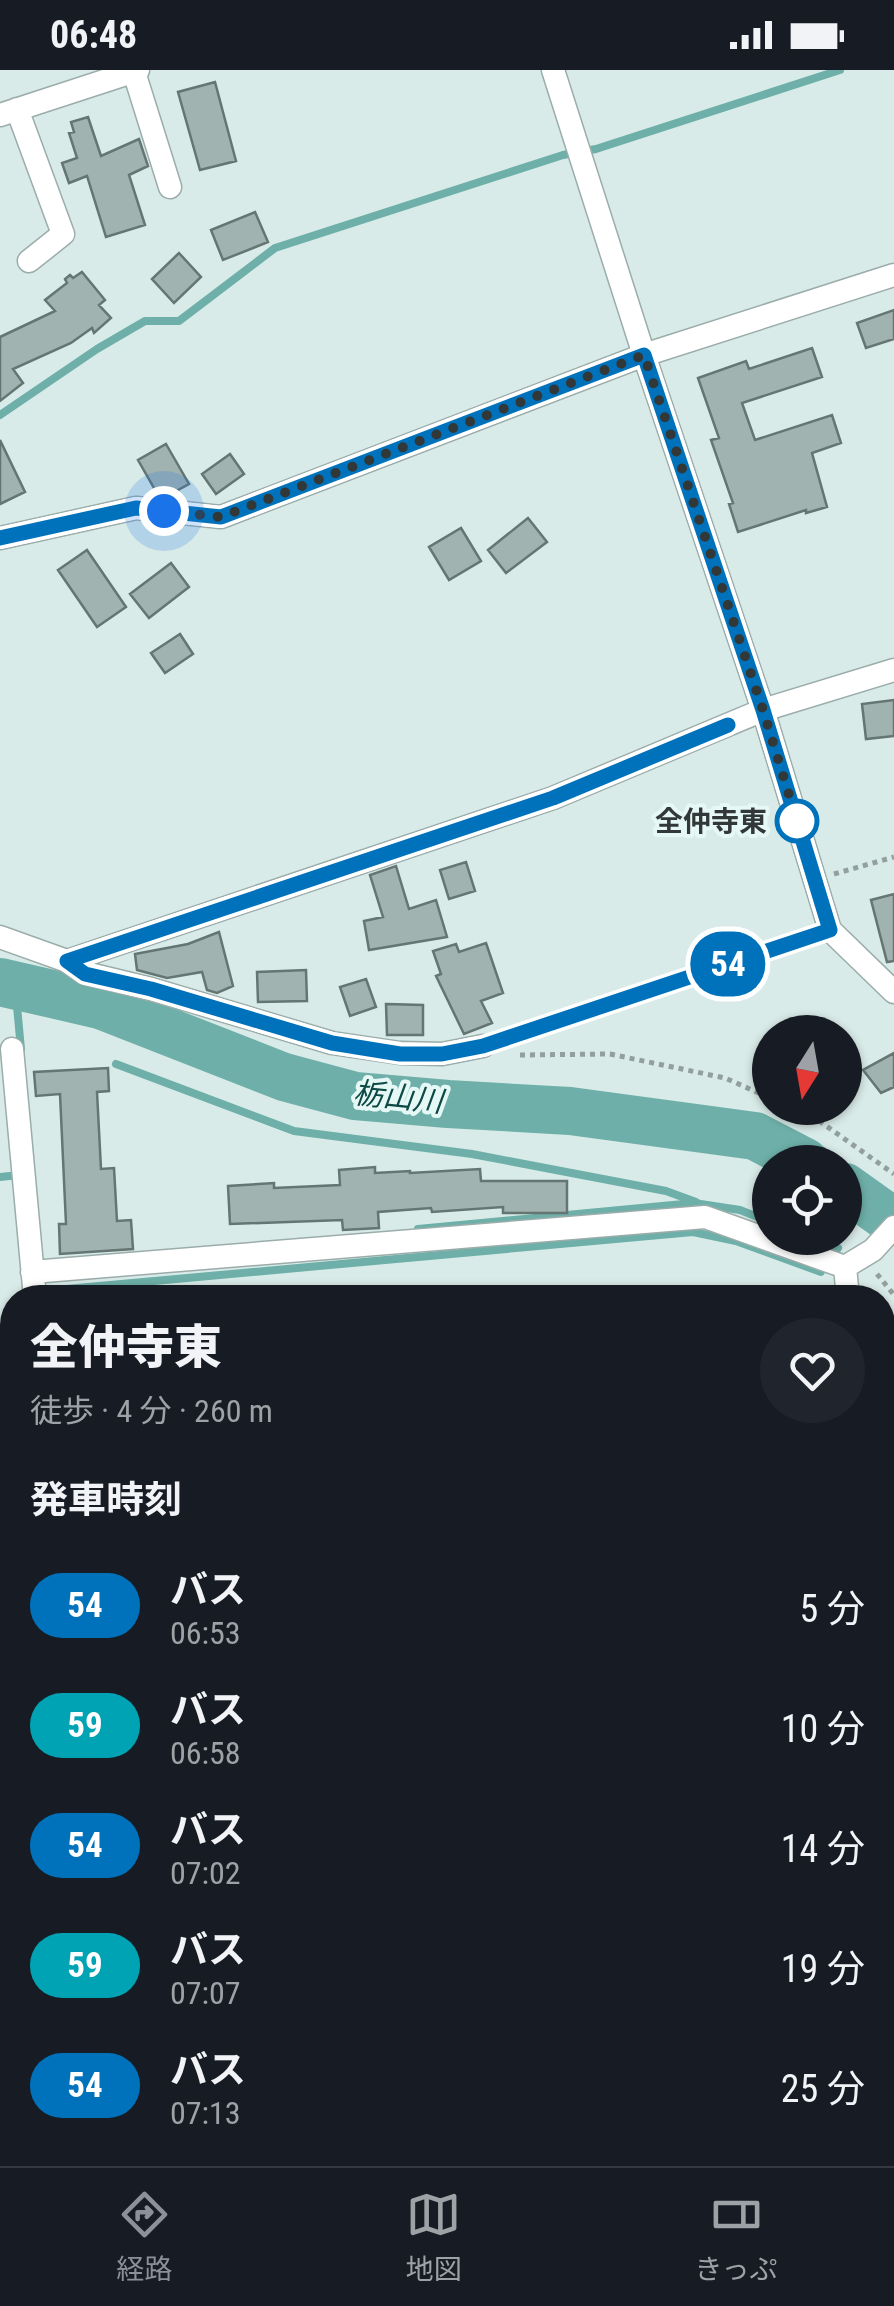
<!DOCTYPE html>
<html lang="ja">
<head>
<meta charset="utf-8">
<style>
	body { margin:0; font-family:"Roboto Condensed","Noto Sans JP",sans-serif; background:#20242c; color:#f1f3f6; height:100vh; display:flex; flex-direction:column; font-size:38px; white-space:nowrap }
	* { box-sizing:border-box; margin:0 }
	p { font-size:32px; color:#9ea1a6 }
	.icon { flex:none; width:55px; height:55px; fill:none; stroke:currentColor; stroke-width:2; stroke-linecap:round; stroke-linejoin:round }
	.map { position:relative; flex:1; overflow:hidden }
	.side { position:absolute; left:0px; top:1215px; width:895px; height:882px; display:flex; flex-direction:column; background:#171b24; border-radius:40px 40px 0 0; box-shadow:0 2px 8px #0004 }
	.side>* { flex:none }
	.badge { padding:0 20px; border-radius:32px; font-size:35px; line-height:65px }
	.needle { width:65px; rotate:191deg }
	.buttons { position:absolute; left:752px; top:945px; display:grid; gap:20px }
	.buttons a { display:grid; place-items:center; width:110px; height:110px; border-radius:50%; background:#171b24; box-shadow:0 2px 8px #0004; font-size:50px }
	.you { position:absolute; width:50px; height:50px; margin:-25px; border:8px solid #fff; border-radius:50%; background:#1a73e8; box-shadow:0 0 0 15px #1a73e833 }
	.map>.badge { position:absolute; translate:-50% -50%; box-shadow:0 0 0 5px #fff }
	h2 { padding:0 30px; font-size:38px; line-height:90px }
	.round { display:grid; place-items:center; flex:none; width:105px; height:105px; border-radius:52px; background:#20242c }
	.summary { display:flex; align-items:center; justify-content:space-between; height:170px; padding:0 30px }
	h1 { font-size:48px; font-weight:800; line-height:75px }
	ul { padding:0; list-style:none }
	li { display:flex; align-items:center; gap:30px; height:120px; padding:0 30px }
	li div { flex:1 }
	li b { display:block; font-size:38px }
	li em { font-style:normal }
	li .badge { min-width:110px; font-weight:700; text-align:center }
	.status { display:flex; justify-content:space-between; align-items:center; height:70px; padding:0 50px; background:#171b24; direction:ltr }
	.status svg { height:28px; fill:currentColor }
	.menu { display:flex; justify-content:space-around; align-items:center; height:140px; border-top:2px solid #363941; background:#171b24; font-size:28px; color:#9ea1a6 }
	.menu a { display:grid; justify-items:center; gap:5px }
	.menu .active { color:#8c9099 }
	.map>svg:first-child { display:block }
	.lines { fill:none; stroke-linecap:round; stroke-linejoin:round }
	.stream { stroke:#6eb0a9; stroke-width:8 }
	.river { stroke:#6eb0a9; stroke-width:48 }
	.building { fill:#a1b3b0; stroke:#647572; stroke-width:2.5 }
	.lane-casing { stroke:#9badaa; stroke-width:14 }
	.street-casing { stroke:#9badaa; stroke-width:25 }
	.secondary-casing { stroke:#9badaa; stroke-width:35 }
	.path { stroke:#929f9d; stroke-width:5; stroke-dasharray:5 5; stroke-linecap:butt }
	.lane { stroke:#fff; stroke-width:11 }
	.street { stroke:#fff; stroke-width:22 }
	.secondary { stroke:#fff; stroke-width:32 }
	.rail { stroke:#869391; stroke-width:8 }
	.line-casing { stroke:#fff; stroke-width:22 }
	.line { stroke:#0072bc; stroke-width:15 }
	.walk { stroke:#313837; stroke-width:10; stroke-dasharray:0 18 }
	.stop-dot { fill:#fff; stroke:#0072bc; stroke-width:5 }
	.labels { text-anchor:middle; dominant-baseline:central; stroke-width:8; stroke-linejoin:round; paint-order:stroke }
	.stop-label { font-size:28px; font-weight:bold; fill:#313837; stroke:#e6f8f6; text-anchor:end }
	.water-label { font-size:30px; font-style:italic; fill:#0d4a45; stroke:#e6f8f6 }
</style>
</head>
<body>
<div class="status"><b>06:48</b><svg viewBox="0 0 49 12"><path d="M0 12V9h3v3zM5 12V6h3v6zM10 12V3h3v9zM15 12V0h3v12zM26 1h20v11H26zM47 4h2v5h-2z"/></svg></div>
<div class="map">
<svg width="894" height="2096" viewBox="0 0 894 2096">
	<rect width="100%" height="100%" fill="#d9ebe8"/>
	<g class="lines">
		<path class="stream" d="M 0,345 L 97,279 L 145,251 L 179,251 L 275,178 L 563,85 L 596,79 L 840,0
			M 15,915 L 21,979
			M 116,994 L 294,1061 L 472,1084 L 666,1121 L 696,1132
			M 0,1107 L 19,1105
			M 418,1159 L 694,1133 L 740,1140 L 770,1152
			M 811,1168 L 838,1178
			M 44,1221 L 693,1162 L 736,1171 L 821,1202
			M 0,1359 L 12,1358
			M 0,1854 L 12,1853
			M 882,1854 L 890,1985 L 882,1986
			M 0,2069 L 12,2067"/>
		<path class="river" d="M 0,912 L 100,935 L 284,1007 L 355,1026 L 448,1034 L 570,1041 L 755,1066 L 805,1092
			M 845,1117 L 894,1152
			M 0,1951 L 12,1954
			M 177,2085 L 185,2096"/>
	</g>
	<path class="building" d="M 215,12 L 236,91 L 200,100 L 178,22 Z
		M 88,47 L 101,86 L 139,69 L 148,96 L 129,105 L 145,155 L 106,167 L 87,106 L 69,113 L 62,93 L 77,88 L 69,63 L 74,62 L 71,52 Z
		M 255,142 L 268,172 L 223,190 L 211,160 Z
		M 179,183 L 201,207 L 174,233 L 152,209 Z
		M 82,202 L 105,230 L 99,235 L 111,248 L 94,263 L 92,258 L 71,273 L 13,299 L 23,313 L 0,331 L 0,267 L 55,241 L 45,230 L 67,213 L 65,209 L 70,205 L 73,208 Z
		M 894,240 L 894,269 L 866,278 L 857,253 Z
		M 812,278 L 822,307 L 742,333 L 755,370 L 832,345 L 841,373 L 812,383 L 827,437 L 806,443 L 806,440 L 738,462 L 729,434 L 733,433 L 711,370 L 719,368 L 698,308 L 746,291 L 749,299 Z
		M 0,370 L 25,422 L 0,434 Z
		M 166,374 L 189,414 L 167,426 L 158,425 L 138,390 Z
		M 230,384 L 244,404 L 216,424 L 202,404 Z
		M 528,448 L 547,472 L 506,503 L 488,480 Z
		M 461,458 L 481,491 L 449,510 L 429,477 Z
		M 87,480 L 126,537 L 97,557 L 58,500 Z
		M 171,493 L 189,517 L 149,548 L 130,524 Z
		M 180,564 L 193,584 L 165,603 L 151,583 Z
		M 894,630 L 894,666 L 866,669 L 862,634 Z
		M 466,792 L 475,821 L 449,829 L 440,800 Z
		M 396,796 L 409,839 L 436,830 L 447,867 L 369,880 L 364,851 L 383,847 L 370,805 Z
		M 894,824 L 894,891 L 887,892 L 871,830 Z
		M 219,862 L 233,916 L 217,923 L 207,920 L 202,902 L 167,908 L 137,900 L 135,884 L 188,874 Z
		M 486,873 L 503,923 L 481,931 L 492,953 L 464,964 L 436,906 L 441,904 L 433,881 L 456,874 L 459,882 Z
		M 306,900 L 307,931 L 258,932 L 257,902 Z
		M 366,909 L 376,937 L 350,946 L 340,917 Z
		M 386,934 L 423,935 L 423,965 L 387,965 Z
		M 894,983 L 894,1017 L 881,1023 L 863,1000 Z
		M 108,998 L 109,1021 L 97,1022 L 101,1099 L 114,1098 L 117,1151 L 131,1150 L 133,1179 L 60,1184 L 59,1154 L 66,1154 L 60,1024 L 36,1026 L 34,1002 Z
		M 375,1097 L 375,1103 L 410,1101 L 410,1103 L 480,1099 L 481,1111 L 567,1111 L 567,1143 L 503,1143 L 503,1137 L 432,1142 L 431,1138 L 378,1142 L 379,1158 L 343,1160 L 342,1150 L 230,1154 L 228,1116 L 274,1113 L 274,1118 L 340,1115 L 339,1100 Z"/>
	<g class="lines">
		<defs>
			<path id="lane" d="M 483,976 L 830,860"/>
			<path id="street" d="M 553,0 L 644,285 L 763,640 L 830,860 L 894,922
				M 134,2 L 170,117
				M 17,39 L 63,164 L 29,191
				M 0,45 L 138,0
				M 0,468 L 136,438 L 221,447 L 644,285 L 894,205
				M 0,867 L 67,891 L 85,903 L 151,919 L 332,973 L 400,983 L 442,984 L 483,976
				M 67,891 L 553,728 L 763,640 L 894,600
				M 12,979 L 35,1228
				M 845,1197 L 873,1180 L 894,1157
				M 845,1197 L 848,1228
				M 32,1202 L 705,1147 L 845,1197
				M 0,1371 L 12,1370
				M 882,1542 L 894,1541
				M 882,1643 L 893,1771
				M 0,1896 L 12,1899"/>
			<path id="secondary" d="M 0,1616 L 12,1616"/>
		</defs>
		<use href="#lane" class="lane-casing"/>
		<use href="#street" class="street-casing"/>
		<use href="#secondary" class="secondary-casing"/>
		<path class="path" d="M 834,804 L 894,787
			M 520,985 L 610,984 L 725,1008 L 770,1028
			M 792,1038 L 815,1048 L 894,1104
			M 877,1204 L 894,1225
			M 882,2058 L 894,2037
			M 850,2096 L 860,2085"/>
		<use href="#lane" class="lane"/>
		<use href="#street" class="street"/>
		<use href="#secondary" class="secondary"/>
		<path class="rail" d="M 882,2018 L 894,2017
			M 882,2035 L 894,2034
			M 71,2096 L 176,2085
			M 210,2096 L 322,2085"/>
	</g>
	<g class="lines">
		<defs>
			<path id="line" d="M 0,468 L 136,438 L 221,447 L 644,285 L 763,640 L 830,860 L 483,976 L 442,984 L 400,984 L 332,973 L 151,919 L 85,904 L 67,891 L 553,728 L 728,655"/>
		</defs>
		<use href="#line" class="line-casing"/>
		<use href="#line" class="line"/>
		<path class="walk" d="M 164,441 L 221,447 L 644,285 L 763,640 L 797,751"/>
	</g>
	<circle class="stop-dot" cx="797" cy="751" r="20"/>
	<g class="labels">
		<g class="stop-label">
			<text x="767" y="751">全仲寺東</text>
		</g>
		<g class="water-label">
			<text transform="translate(398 1027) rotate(6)">栃山川</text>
		</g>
	</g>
</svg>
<div class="buttons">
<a><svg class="needle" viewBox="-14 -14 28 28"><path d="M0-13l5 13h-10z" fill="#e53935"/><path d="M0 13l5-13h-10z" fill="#9ea1a6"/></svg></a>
<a><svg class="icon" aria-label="locate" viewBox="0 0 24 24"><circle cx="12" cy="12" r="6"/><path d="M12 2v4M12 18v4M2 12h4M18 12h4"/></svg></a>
</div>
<div class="you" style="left:164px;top:441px"></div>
<b class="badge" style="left:728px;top:894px;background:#0072bc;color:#fff">54</b>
<section class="side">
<div class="summary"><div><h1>全仲寺東</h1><p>徒歩 · 4 分 · 260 m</p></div><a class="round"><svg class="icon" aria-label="heart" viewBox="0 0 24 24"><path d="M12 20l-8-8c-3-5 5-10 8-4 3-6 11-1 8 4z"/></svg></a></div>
<h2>発車時刻</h2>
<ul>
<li><span class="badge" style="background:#0072bc;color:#fff">54</span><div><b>バス</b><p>06:53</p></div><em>5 分</em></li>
<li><span class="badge" style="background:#00a3b4;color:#fff">59</span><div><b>バス</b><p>06:58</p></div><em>10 分</em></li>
<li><span class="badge" style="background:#0072bc;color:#fff">54</span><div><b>バス</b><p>07:02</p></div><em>14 分</em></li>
<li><span class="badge" style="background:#00a3b4;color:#fff">59</span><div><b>バス</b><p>07:07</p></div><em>19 分</em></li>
<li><span class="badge" style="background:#0072bc;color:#fff">54</span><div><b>バス</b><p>07:13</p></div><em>25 分</em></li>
</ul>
</section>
</div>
<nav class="menu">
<a class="active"><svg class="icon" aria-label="directions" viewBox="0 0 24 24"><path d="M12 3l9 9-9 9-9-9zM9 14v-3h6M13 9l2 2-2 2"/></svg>経路</a>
<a><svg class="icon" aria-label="map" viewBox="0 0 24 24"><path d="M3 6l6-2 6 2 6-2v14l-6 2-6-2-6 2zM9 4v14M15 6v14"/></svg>地図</a>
<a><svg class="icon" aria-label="tickets" viewBox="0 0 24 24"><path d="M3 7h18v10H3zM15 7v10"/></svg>きっぷ</a>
</nav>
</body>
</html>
